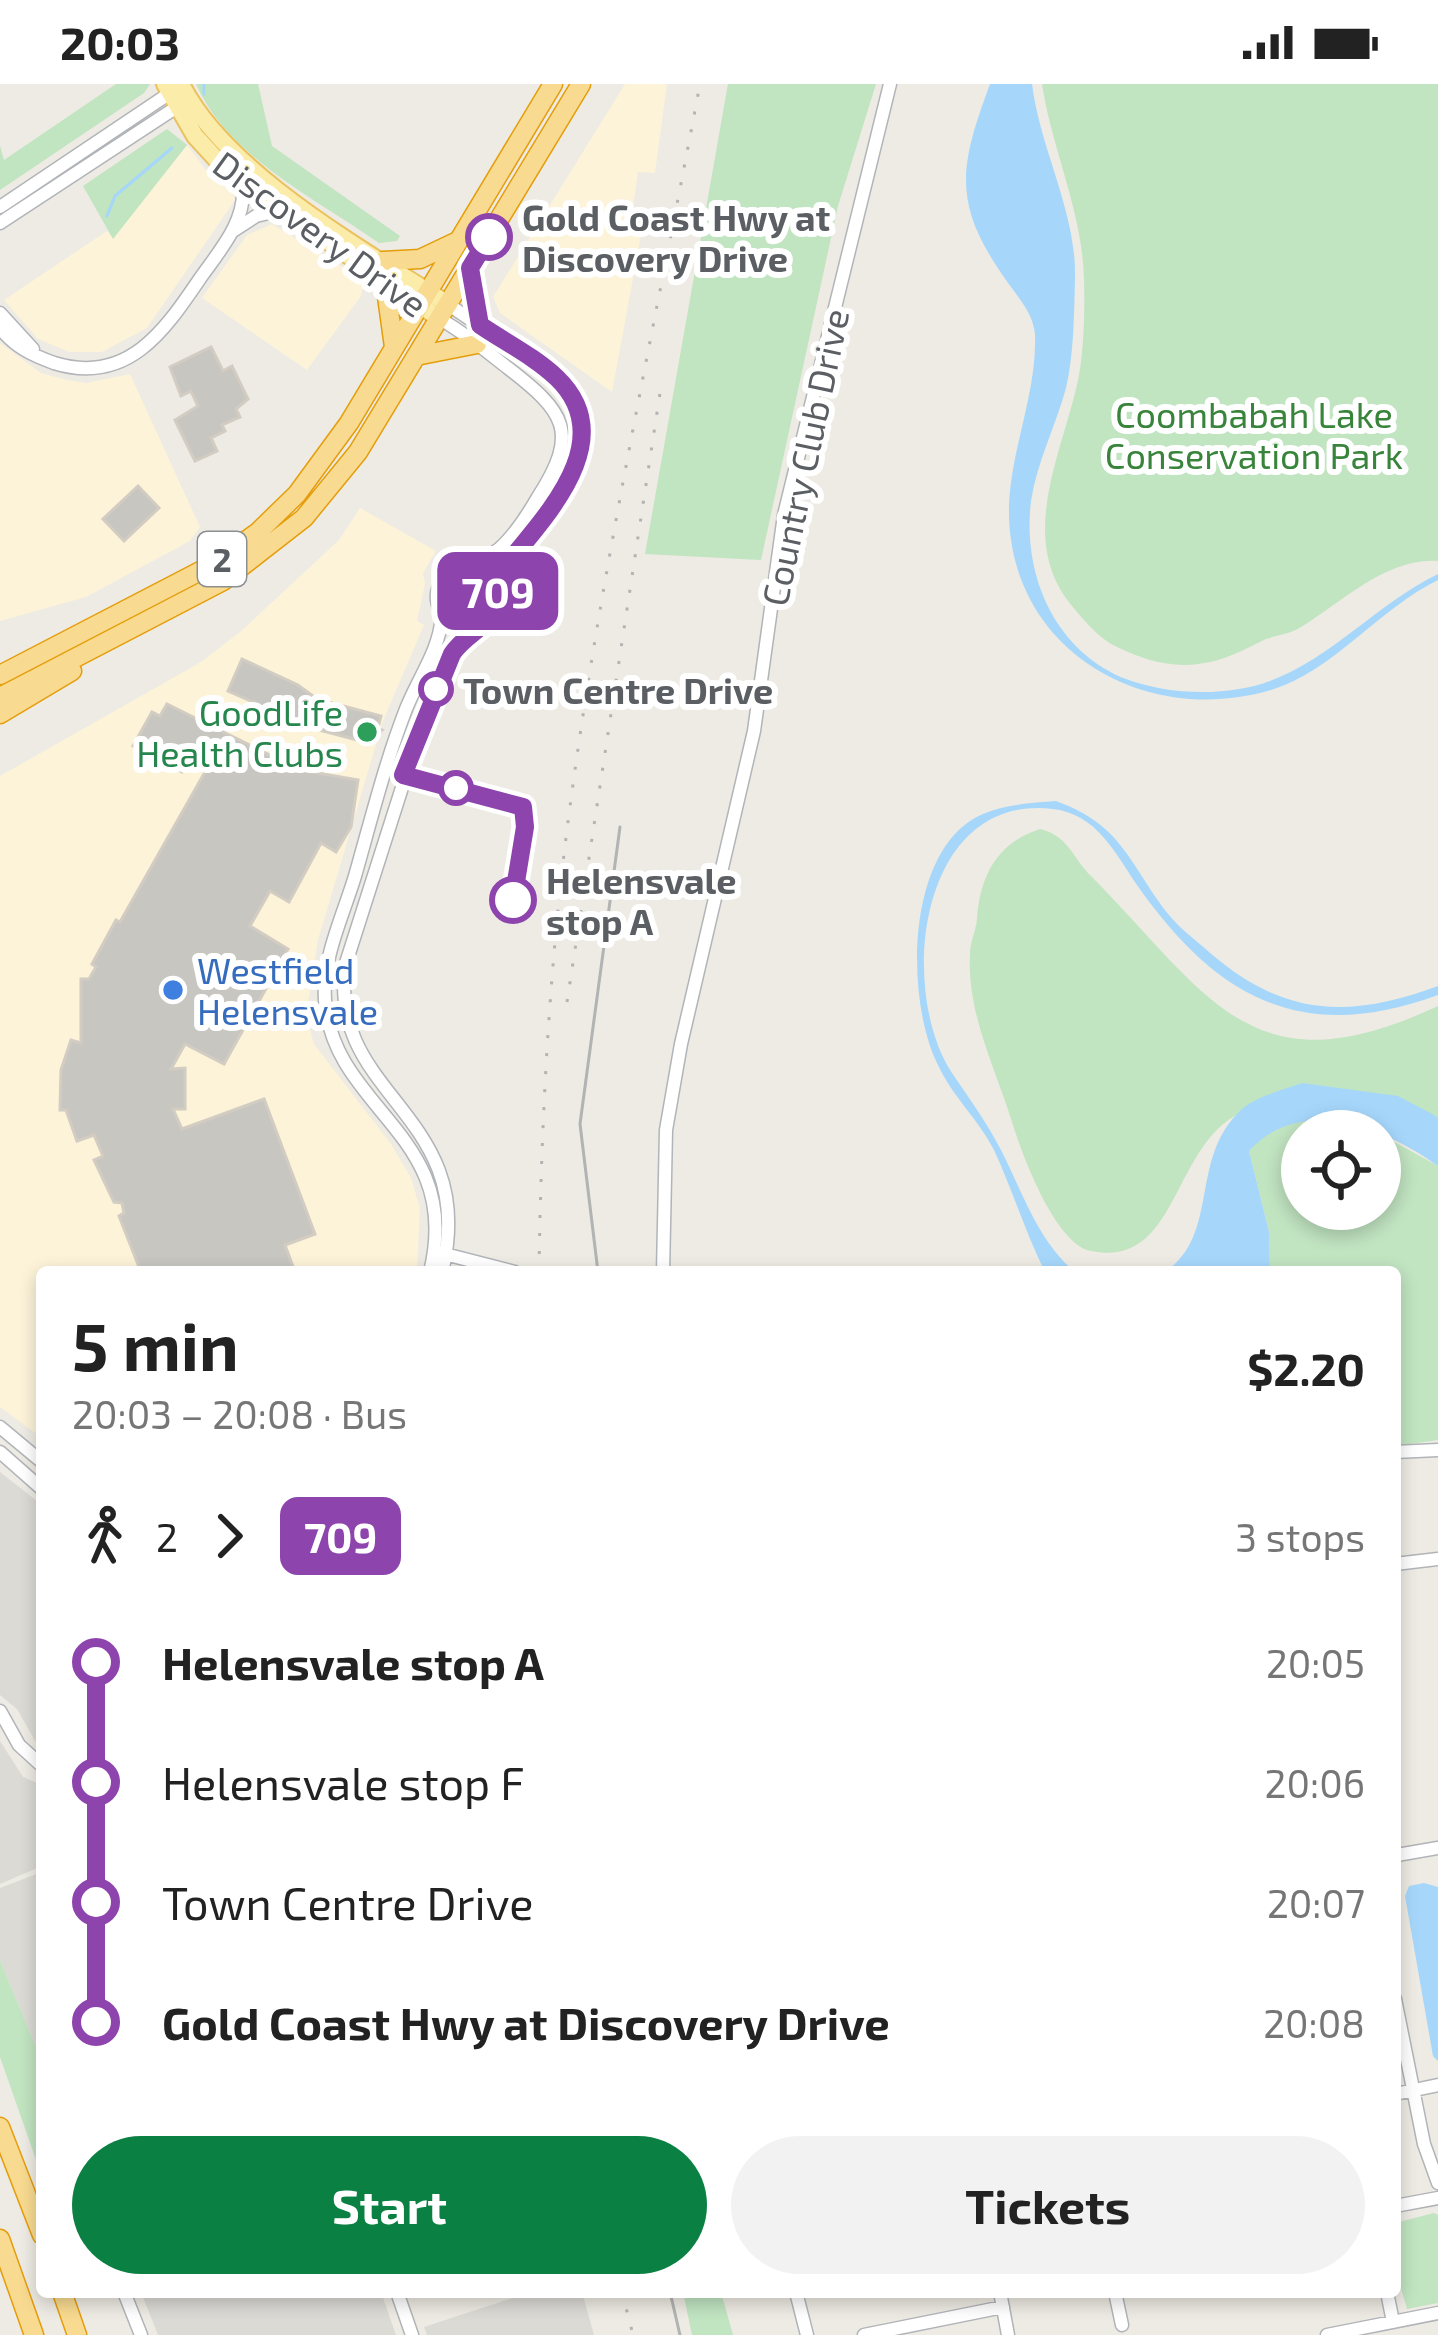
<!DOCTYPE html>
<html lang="en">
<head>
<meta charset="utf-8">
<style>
	body { margin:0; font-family:"Exo 2",sans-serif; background:#f2f2f2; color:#222; height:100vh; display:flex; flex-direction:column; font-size:45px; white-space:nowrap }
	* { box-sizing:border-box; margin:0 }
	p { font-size:39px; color:#767676 }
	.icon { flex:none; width:66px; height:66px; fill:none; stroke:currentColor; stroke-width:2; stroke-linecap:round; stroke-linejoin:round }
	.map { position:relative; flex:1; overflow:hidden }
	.sheet { position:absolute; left:36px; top:1182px; width:1365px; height:1032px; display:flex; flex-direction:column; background:#fff; border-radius:12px; box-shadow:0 6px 18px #0003 }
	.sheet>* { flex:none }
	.badge { padding:0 24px; border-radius:18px; font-size:42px; line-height:78px }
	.tools { position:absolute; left:1281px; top:1026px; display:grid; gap:24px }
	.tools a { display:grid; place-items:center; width:120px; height:120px; border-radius:50%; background:#fff; box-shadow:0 6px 18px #0003; font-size:60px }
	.map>.badge { position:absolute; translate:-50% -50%; box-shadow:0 0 0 6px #fff }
	.legs { display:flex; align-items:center; gap:18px; height:132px; padding:0 36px; font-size:39px }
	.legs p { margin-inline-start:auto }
	.head { display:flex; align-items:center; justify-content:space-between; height:204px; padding:0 36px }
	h1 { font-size:66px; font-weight:700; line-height:90px }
	.action { display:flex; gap:24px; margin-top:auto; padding:24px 36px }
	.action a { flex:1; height:138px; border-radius:72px; background:#0b8043; color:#fff; font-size:48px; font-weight:700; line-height:138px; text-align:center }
	.action a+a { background:#f2f2f2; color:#222 }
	ul { padding:0 36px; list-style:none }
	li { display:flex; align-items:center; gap:42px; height:120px; font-size:45px }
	li i { display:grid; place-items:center; width:18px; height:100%; margin:0 15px; background:currentColor }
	li i::after { content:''; width:30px; height:30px; margin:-15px; border:9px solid; border-radius:50%; background:#fff }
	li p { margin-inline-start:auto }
	li:first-child i { background:linear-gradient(#0000 50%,currentColor 0) }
	li:last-child i { background:linear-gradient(currentColor 50%,#0000 0) }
	.status { display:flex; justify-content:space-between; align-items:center; height:84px; padding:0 60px; background:#fff; direction:ltr }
	.status svg { height:33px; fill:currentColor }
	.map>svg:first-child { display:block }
	.commercial { fill:#fcf3d9 }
	.industrial { fill:#dcdad5 }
	.green { fill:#c1e4c1 }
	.water { fill:#a6d7fb }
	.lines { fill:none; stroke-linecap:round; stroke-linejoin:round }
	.stream { stroke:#a6d7fb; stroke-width:3 }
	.building { fill:#c8c6c0; stroke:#d2ccc2; stroke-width:3 }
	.minor-casing { stroke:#b1b4b8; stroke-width:15 }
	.major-casing { stroke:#eac15f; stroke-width:20 }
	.highway-casing { stroke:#e59d0b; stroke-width:21 }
	.minor { stroke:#fff; stroke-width:12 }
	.major { stroke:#fbecaa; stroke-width:16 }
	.highway { stroke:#f8db90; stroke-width:18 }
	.tram { stroke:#b2b3b3; stroke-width:3 }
	.rail { stroke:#b2b3b3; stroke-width:3; stroke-dasharray:3 15; stroke-linecap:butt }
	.line-1-casing { stroke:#fff; stroke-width:27 }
	.line-1 { stroke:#8e44ad; stroke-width:18 }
	.stop-1-dot { fill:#fff; stroke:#8e44ad; stroke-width:6 }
	.leisure-dot { fill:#2e9e5b; stroke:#fff; stroke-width:4.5 }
	.shop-dot { fill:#3f7fe0; stroke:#fff; stroke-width:4.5 }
	.labels { text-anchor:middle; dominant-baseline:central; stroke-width:12; stroke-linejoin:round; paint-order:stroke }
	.shield { fill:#fff; stroke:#8c8f92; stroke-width:3 }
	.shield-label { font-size:33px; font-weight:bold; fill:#5b5f63 }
	.stop-label { font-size:36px; font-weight:bold; fill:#5b5f63; stroke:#fff; text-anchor:start }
	.street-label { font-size:36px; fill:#5b5f63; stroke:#fff }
	.park-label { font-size:36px; fill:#39843b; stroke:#fff }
	.leisure-label { font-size:36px; fill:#27864d; stroke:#fff; text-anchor:end }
	.shop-label { font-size:36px; fill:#366cbe; stroke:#fff; text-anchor:start }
</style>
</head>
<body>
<div class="status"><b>20:03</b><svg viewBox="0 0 49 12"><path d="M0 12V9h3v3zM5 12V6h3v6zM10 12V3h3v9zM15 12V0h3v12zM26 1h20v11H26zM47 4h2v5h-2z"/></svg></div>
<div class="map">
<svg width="1438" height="2251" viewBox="0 0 1438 2251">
	<rect width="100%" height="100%" fill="#edebe3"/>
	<path class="commercial" d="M 625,0 L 667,0 L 655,89 L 638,88 L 630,143 L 642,146 L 612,308 L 500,229 L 493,213 Z
		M 187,61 L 206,86 L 231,105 L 235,116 L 147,244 L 102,268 L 69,268 L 38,255 L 4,216 L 107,147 L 113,154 Z
		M 272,140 L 348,186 L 363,202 L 361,212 L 307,286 L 202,214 L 247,151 Z
		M 0,259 L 41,289 L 67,296 L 86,299 L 130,290 L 200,443 L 190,457 L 86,513 L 0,537 Z
		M 360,424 L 436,467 L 423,489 L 425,500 L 417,537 L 424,541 L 383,637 L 318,856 L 306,932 L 314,960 L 391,1060 L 411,1094 L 420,1124 L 417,1188 L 42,1188 L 42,1354 L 0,1323 L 0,692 L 201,578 L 240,548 L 339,456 Z"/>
	<path class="industrial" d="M 0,1388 L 42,1421 L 42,1669 L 17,1625 L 0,1611 Z
		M 0,1657 L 23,1693 L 42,1701 L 42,1782 L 0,1800 Z
		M 42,1788 L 42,1978 L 0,1876 L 0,1804 Z
		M 141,2208 L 381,2208 L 396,2251 L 158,2251 Z
		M 531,2208 L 582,2208 L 594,2251 L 427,2251 L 424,2243 Z"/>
	<path class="green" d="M 116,0 L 150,0 L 144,9 L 0,106 L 0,62 L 4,76 Z
		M 196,0 L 258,0 L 272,62 L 400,152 L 397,157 L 379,159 C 316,115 228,73 196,0 Z
		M 728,0 L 876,0 L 838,122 L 761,476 L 645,470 Z
		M 1042,0 L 1438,0 L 1438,477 C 1385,474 1343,518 1301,543 C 1291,550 1277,551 1266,555 C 1243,566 1224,577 1198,580 C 1168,584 1138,574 1111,560 C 1095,550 1084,536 1072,522 C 1018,457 1059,376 1076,305 C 1084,276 1085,226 1084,196 C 1083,129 1052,66 1042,0 Z
		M 167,45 L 187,61 L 113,155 L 83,102 Z
		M 1040,745 C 1069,752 1072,774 1092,793 C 1211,914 1252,1009 1438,922 L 1438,1050 L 1431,1045 L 1240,1029 C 1171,1063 1178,1185 1091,1167 C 1055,1160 1022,1070 1012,1038 C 995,983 967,930 970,870 C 970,858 976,847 977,835 C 980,792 997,759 1040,745 Z
		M 1296,1035 L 1371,1047 L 1302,1047 L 1302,1125 L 1380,1125 L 1380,1050 L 1438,1082 L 1438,1356 L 1395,1362 L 1395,1188 L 1270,1188 L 1269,1148 L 1249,1067 L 1266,1048 Z
		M 0,1876 L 42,1978 L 42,2093 L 0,1973 Z
		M 1434,2129 L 1438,2131 L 1438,2219 L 1407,2225 L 1395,2184 L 1395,2139 Z
		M 683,2208 L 721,2208 L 733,2251 L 692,2251 Z"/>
	<path class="water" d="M 990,0 L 1032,0 C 1040,65 1077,129 1075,195 C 1074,230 1074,270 1066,304 C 1056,341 1037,378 1031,417 C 1022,491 1055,567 1126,595 C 1168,611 1227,613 1270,597 C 1332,574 1378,519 1438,490 L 1438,496 C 1380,524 1332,588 1271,606 C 1142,644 1006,564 1009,422 C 1011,364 1037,309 1035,251 C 1034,230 1017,212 1006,196 C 952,120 959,84 990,0 Z
		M 1056,717 C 1124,742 1128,779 1169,831 C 1180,845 1196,856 1209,868 C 1284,933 1348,935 1438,902 L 1438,911 C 1302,961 1217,915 1137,801 C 1115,769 1097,730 1053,725 C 919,709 897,905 952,989 C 969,1014 987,1039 1001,1066 C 1023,1109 1037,1156 1075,1188 L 1044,1186 C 1025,1147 1012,1105 994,1066 C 979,1036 952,1012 938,981 C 905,916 905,763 983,730 C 1006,720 1032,719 1056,717 Z
		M 1302,999 L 1398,1012 L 1434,1031 L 1438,1034 L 1438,1082 C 1385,1044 1302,1009 1249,1067 L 1269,1148 L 1270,1188 L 1165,1188 C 1221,1150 1188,1074 1242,1025 C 1257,1012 1283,1006 1302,999 Z
		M 1424,1799 L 1438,1803 L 1438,1977 L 1433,1972 L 1405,1812 L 1409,1802 Z"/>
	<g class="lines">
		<path class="stream" d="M 204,0 L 204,10
			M 107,132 L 115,112 L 172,64"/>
	</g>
	<path class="building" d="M 211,263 L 223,287 L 232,282 L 248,315 L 236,325 L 240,333 L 222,341 L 225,347 L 211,354 L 217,367 L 195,377 L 175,336 L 198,322 L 191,307 L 181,312 L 170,283 Z
		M 138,402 L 159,424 L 124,457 L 103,435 Z
		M 242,575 L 298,601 L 317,615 L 381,632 L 378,644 L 382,646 L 365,658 L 312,644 L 228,607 Z
		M 167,620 L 300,686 L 358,696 L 351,743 L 336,768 L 321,759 L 289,818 L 270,807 L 250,842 L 288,865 L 224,980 L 185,960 L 171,985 L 185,984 L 185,1025 L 173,1025 L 182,1045 L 264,1015 L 315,1150 L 285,1161 L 295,1188 L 141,1188 L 119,1132 L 124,1129 L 122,1119 L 114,1118 L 94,1076 L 103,1072 L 94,1051 L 77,1057 L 66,1026 L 60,1026 L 61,986 L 71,956 L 81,959 L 81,895 L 89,895 L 96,883 L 92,880 L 116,836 L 120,838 L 209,681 L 191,671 L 182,688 L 133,662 L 152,628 L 160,632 Z"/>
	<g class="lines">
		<defs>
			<path id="minor" d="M 0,123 L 173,7
				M 0,139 L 183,19
				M 233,147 L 256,132 L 281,126
				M 0,229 L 33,265
				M 440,235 C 465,249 486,267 508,284 C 565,328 580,348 538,413 C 527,432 515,451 499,465 C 483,478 464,477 449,489 C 422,512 444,546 474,543
				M 0,244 C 15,263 32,271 54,279 C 128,302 165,246 201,193 C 221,165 246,137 243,101
				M 441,1169 L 515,1188
				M 430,1188 C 464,1050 333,1027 325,916 C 322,874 343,832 355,792 C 371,736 385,679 406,625 C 419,592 439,568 442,532
				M 442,1188 C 481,1028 325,1013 346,879 L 429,619 L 464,552 L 493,531 L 511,476 L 571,395 L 581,369 L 577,326 L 557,294 L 449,221
				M 663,1188 L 666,1046 L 681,960 L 754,647 L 784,431 L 890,0
				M 0,1343 L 42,1378
				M 0,1368 L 42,1405
				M 1395,1368 L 1438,1366
				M 1395,1480 L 1438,1475
				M 0,1627 L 19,1661 L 42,1682
				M 1397,1771 L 1438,1764
				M 1395,1915 L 1424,2060 L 1438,2099
				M 1395,2010 L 1438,2001
				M 1395,2122 L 1438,2114
				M 124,2208 L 141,2251
				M 397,2208 L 412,2251
				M 796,2208 L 807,2251
				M 1000,2208 L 1008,2251
				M 1115,2208 L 1122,2241
				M 1387,2208 L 1393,2238
				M 864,2251 L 1003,2223
				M 1327,2251 L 1438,2229"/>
			<path id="major" d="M 165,0 L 195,52 L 228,88 L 440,235
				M 181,0 C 226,90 364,166 449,221"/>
			<path id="highway" d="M 383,177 L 420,175 L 458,157
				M 470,184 L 480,241
				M 385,198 L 394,263
				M 416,272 L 477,260
				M 0,591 L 210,482 L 258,448 L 297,410 L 349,339 L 553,0
				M 0,613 L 223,497 L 304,434 L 358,368 L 581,0
				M 0,630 L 72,587
				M 0,2043 L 42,2151
				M 0,2155 L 34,2251
				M 62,2208 L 77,2251"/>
		</defs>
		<use href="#minor" class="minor-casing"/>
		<use href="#major" class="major-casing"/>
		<use href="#highway" class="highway-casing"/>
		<use href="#minor" class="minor"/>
		<use href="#major" class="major"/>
		<use href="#highway" class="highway"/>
		<path class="tram" d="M 598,1188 L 580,1040 L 620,743
			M 670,2208 L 680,2251"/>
		<path class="rail" d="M 567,918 L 662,296
			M 539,1188 C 541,1049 548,908 564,770 C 595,512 652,256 700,0
			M 622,2208 L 633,2251"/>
	</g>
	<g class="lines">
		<defs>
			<path id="line-1" d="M 489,153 L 470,184 L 480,241 C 505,258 535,273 557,294 C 615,350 558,418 520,464 C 501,486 505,513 491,532 C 480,547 463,553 452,570 L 403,691 L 523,723 L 525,743 L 513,816"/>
		</defs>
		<use href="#line-1" class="line-1-casing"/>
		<use href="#line-1" class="line-1"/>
	</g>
	<g class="stop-1-dot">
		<circle cx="489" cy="153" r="21"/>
		<circle cx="436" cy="605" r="15"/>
		<circle cx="456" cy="704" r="15"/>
		<circle cx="513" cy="816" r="21"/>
	</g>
	<circle class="leisure-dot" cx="367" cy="648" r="12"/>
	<circle class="shop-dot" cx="173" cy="906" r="12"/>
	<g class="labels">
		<rect class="shield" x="198" y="448" width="48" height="54" rx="9"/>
		<g class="shield-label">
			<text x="222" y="475">2</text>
		</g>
		<g class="stop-label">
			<text x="522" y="132">Gold Coast Hwy at<tspan x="522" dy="41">Discovery Drive</tspan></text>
			<text x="463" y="605">Town Centre Drive</text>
			<text x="546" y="795">Helensvale<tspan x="546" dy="41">stop A</tspan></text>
		</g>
		<g class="street-label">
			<text transform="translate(321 149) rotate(36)">Discovery Drive</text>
			<text transform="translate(804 373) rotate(-78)">Country Club Drive</text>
		</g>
		<g class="park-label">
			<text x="1254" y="329">Coombabah Lake<tspan x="1254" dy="41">Conservation Park</tspan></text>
		</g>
		<g class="leisure-label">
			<text x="343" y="627">GoodLife<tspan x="343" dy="41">Health Clubs</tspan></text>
		</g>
		<g class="shop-label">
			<text x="197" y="885">Westfield<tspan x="197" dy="41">Helensvale</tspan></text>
		</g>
	</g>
</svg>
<div class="tools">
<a><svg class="icon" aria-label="locate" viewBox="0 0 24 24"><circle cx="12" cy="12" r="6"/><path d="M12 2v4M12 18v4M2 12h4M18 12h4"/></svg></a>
</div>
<b class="badge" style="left:498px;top:507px;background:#8e44ad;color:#fff">709</b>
<section class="sheet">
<div class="head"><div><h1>5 min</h1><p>20:03 – 20:08 · Bus</p></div><b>$2.20</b></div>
<div class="legs"><svg class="icon" aria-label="walk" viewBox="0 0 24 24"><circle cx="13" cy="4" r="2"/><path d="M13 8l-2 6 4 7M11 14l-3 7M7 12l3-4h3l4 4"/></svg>2<svg class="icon" aria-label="forward" viewBox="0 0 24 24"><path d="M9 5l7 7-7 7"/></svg><b class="badge" style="background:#8e44ad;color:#fff">709</b><p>3 stops</p></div>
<ul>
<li><i style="color:#8e44ad"></i><b>Helensvale stop A</b><p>20:05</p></li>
<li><i style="color:#8e44ad"></i><span>Helensvale stop F</span><p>20:06</p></li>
<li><i style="color:#8e44ad"></i><span>Town Centre Drive</span><p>20:07</p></li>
<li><i style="color:#8e44ad"></i><b>Gold Coast Hwy at Discovery Drive</b><p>20:08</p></li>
</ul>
<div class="action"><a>Start</a><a>Tickets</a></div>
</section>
</div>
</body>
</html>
